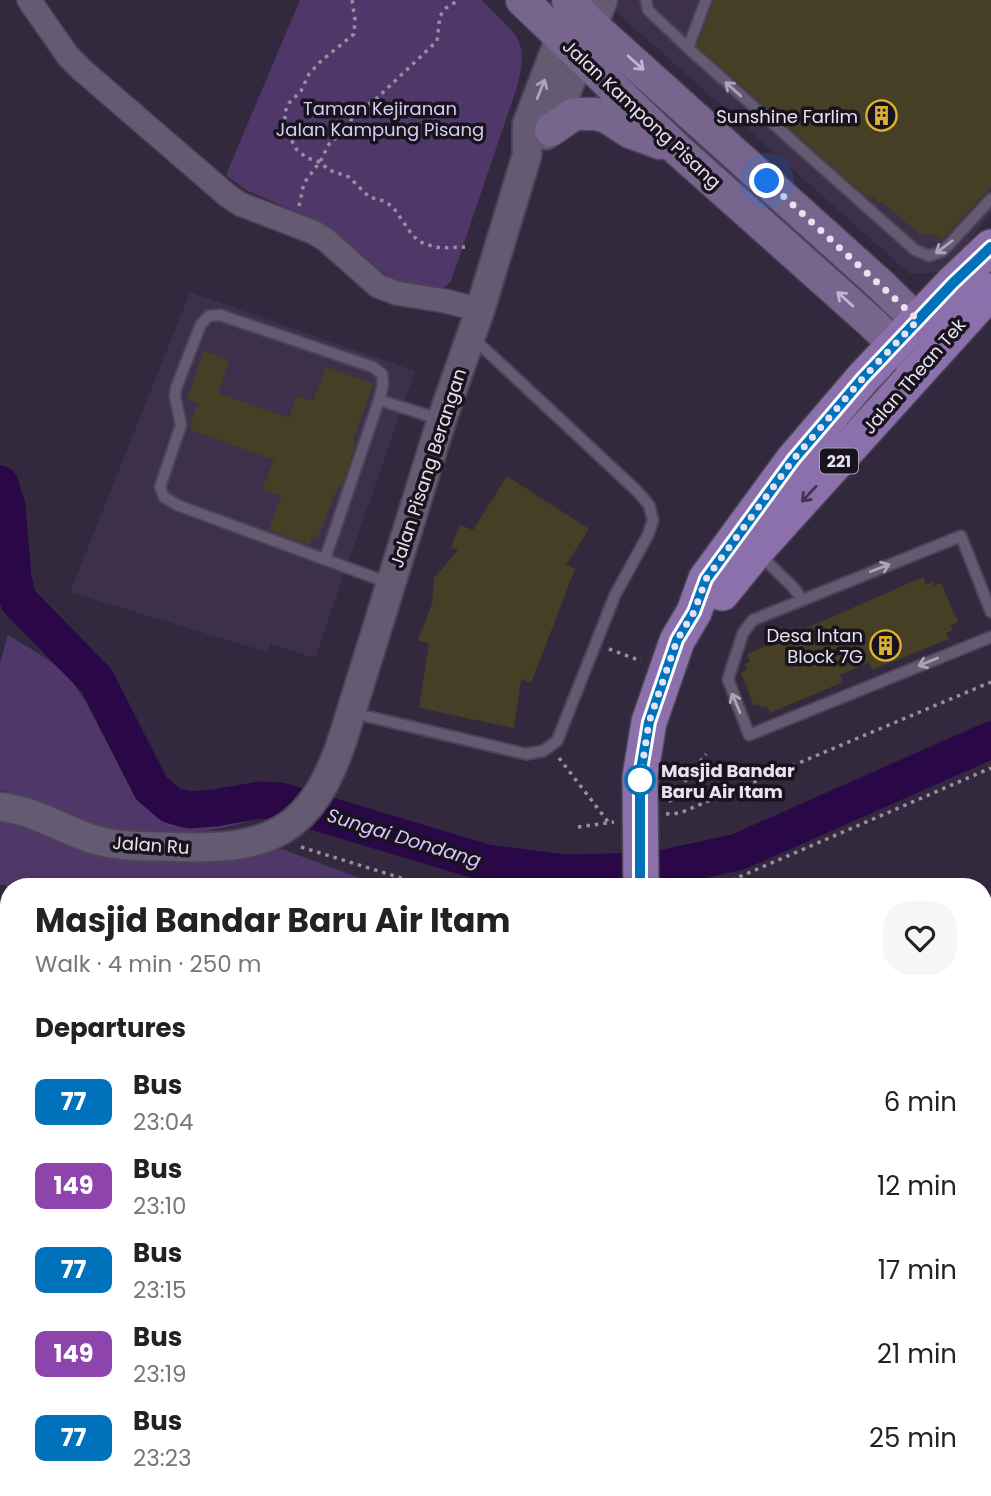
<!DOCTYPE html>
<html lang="en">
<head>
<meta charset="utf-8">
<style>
	body { margin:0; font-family:Poppins,sans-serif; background:#f6f6f6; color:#222; height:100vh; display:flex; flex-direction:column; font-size:26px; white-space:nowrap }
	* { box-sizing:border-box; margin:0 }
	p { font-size:23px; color:#767676 }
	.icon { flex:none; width:38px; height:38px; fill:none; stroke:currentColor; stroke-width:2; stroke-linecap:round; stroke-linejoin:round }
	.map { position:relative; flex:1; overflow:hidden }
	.side { position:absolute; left:0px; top:878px; width:992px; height:618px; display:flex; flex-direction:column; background:#fff; border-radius:28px 28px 0 0; box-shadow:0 4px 10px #0003 }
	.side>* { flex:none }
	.badge { padding:0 14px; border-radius:10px; font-size:24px; line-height:46px }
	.you { position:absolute; width:35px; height:35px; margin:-18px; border:5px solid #fff; border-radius:50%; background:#1a73e8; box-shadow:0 0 0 10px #1a73e833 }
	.map>.badge { position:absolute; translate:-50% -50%; box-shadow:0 0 0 4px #fff }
	h2 { padding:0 35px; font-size:26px; line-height:63px }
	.round { display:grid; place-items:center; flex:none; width:74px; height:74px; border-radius:28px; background:#f6f6f6 }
	.overview { display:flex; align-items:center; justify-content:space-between; height:119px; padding:0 35px }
	h1 { font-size:33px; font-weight:700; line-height:52px }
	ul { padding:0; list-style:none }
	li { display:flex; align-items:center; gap:21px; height:84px; padding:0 35px }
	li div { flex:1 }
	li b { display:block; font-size:26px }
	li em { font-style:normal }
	li .badge { min-width:77px; font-weight:700; text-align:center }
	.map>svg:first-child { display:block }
	.built { fill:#3c304b }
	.green { fill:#4f376a }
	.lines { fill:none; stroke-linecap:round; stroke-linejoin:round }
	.river { stroke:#2a0746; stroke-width:37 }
	.building { fill:#473e26 }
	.service-casing { stroke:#4b4456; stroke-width:14 }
	.minor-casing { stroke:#4b4456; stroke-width:26 }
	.tertiary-casing { stroke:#4b4456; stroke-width:32 }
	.secondary-casing { stroke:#4b4456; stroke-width:35 }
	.primary-casing { stroke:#4b4456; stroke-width:38 }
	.path { stroke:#968fa0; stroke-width:3.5; stroke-dasharray:3.5 5; stroke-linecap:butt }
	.service { stroke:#645a71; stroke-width:10 }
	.minor { stroke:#645a71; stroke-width:23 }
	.tertiary { stroke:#645a71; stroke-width:28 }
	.secondary { stroke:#78658e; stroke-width:32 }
	.primary { stroke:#8b70ab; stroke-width:35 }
	.oneway { stroke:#c1b6ce }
	.oneway2 { stroke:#ada5b7 }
	.oneway3 { stroke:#40344f }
	.line-casing { stroke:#fff; stroke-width:16 }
	.line { stroke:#0072bc; stroke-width:10 }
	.walk { stroke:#e8e2f0; stroke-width:7; stroke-dasharray:0 12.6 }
	.stop-dot { fill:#fff; stroke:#0072bc; stroke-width:3.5 }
	.labels { text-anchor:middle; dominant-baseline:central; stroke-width:7; stroke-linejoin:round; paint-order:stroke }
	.shield { fill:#18141e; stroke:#aaa4b1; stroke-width:2 }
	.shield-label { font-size:16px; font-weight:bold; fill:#e8e2f0 }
	.park-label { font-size:18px; fill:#dacaf1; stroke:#18141e }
	.street-label { font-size:18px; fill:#e8e2f0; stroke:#18141e }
	.poi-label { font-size:18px; fill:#e8e2f0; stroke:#18141e; text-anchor:end }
	.stop-label { font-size:18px; font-weight:bold; fill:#e8e2f0; stroke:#18141e; text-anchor:start }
	.water-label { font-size:19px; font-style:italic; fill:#ddc4fe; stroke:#18141e }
</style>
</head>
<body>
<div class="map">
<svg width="991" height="1496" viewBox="0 0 991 1496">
	<rect width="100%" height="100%" fill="#33293e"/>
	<path class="built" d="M 603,0 L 991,0 L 991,214 L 943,272 L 910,274 Z
		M 190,292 L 415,371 L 315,658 L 271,644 L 267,652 L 70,592 Z"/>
	<path class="green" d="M 300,0 L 482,0 C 515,37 530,34 517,87 L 451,281 L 441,290 L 407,285 L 392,280 L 328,226 L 246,190 L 226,175 Z
		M 8,635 C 28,648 54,660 69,678 C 88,701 98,727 112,752 C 119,765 159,817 171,819 C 191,823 240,809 261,804 L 250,821 C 203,835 138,841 91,823 C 62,813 31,794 0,790 L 0,663 Z
		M 0,817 L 16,819 L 93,856 L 193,857 L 282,849 L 384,887 L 9,887 L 9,914 L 6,885 L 0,885 Z
		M 470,1488 L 653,1488 L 654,1496 L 481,1496 Z
		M 835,1488 L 944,1488 L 944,1496 L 836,1496 Z"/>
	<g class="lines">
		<path class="river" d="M 0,484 L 7,507 L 13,577 L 18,600 L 97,681 L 151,788 L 171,805 L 189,810 L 215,808 L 260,800 L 280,801 L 486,863 L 566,873 L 651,871 L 738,852 L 991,740"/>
	</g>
	<path class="building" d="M 714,0 L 991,0 L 991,187 L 942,240 L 935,235 L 919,234 L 882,202 L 880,204 L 873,197 L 870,200 L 697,46 Z
		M 204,351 L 229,360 L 218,393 L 289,418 L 296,396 L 313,401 L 326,367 L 373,383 L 353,441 L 356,443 L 341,488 L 338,487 L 318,538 L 313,537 L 309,545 L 268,530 L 281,496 L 262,489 L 274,460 L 189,429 L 198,403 L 187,399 Z
		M 507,476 L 589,529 L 566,565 L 575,569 L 531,683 L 521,679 L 514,728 L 419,708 L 429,644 L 418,640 L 432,604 L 434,578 L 458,550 L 451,548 L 460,525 L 473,530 Z
		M 923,577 L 926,585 L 933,582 L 934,586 L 941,583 L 958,622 L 950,625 L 953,630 L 946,633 L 949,639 L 872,670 L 869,663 L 840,675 L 843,682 L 770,713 L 767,706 L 761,708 L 759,704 L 754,706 L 741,673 L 747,670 L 744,664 L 750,662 L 747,654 Z"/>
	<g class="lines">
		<defs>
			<path id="service" d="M 646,0 L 648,10 L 688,48 L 915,250 L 929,256 L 943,251 L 991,199
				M 688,48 L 706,0
				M 379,400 L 439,419
				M 758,553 L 793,587 L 802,599
				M 325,559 L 379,400 L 383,385 L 382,374 L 373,367 L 220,315 L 209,316 L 201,324 L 176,388 L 175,396 L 181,425 L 160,487 L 164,497 L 177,505 L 389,583
				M 991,612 L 961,536 L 753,620 L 743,633 L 728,679 L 749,735 L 991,637
				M 353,713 L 526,754 L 543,751 L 557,741 L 615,595 L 648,535 L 653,520 L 649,505 L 637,491 L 473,338
				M 984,974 L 991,974
				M 0,1073 L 9,1162
				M 0,1180 L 9,1179
				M 984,1326 L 991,1326
				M 0,1350 L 9,1345
				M 984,1454 L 991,1446
				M 455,1488 L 465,1496
				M 739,1488 L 740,1496
				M 973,1488 L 973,1496
				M 277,1496 L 284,1488
				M 419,1496 L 426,1488"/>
			<path id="minor" d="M 29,0 L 68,56 L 82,70 L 228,196 L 240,204 L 313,232 L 326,240 L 378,286 L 396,293 L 445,301 L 480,310"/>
			<path id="tertiary" d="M 546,135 L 551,130 L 603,0
				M 0,807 C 34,810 63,830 95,840 C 121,847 148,846 174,847 C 270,851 312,832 343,738 L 442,419 L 480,310 L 527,155 L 527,124 L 567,20"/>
			<path id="secondary" d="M 522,0 L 678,150 L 871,322 L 913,363
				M 568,0 L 593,26 L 882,286 L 935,338
				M 551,130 L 574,114 L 596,114 L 607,117 L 630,132 L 660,143
				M 687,1488 L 688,1496"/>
			<path id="primary" d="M 722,593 L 756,551 L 991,291
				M 641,887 L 640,777 L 649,722 L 677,641 L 694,612 L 706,579 L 793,460 L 863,378 L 953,283 L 991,247
				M 984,1236 L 991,1235
				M 984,1292 L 991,1292
				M 0,1388 L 9,1383
				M 0,1456 L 9,1448"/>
		</defs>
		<use href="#service" class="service-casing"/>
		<use href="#minor" class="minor-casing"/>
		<use href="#tertiary" class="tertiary-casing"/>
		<use href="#secondary" class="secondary-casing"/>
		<use href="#primary" class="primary-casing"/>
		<path class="path" d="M 352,0 L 355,20 L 354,34 L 321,61 L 309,74 L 301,91 L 289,103 L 284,114 L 289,135 L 296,149 L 307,158 L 320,162 L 329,170 L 349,177 L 369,197 L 384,201 L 393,207 L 413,236 L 424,244 L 441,248 L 465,247
			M 299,206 L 304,183 L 320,162 L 329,144 L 349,126 L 353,115 L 376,99 L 437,41 L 440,16 L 446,8 L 459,0
			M 609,649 L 641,661
			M 559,758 L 609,823
			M 669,802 L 706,754
			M 666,814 L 680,813 L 991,682
			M 578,827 L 614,822
			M 301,847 L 430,887
			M 716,887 L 991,768"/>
		<use href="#service" class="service"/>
		<use href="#minor" class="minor"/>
		<use href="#tertiary" class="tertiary"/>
		<use href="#secondary" class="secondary"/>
		<use href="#primary" class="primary"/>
	</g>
	<defs><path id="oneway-shaft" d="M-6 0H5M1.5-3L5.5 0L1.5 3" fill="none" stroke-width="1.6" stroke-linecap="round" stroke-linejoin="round" transform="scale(1.75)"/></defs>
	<g class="oneway">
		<use href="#oneway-shaft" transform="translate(636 63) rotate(42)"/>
		<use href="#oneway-shaft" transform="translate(845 299) rotate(-138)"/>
	</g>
	<g class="oneway2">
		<use href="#oneway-shaft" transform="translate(541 89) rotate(-68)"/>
		<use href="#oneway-shaft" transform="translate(733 89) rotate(-138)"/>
		<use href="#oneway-shaft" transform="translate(944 247) rotate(143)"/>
		<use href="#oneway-shaft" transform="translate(880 568) rotate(-21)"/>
		<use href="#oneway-shaft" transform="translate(928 662) rotate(158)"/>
		<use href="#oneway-shaft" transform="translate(736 703) rotate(-113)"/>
	</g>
	<use class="oneway3" href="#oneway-shaft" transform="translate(809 494) rotate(133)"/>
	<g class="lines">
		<defs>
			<path id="line" d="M 640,887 L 640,776 L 649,722 L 677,640 L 694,612 L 706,579 L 793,460 L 863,378 L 953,283 L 991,247"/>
		</defs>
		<use href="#line" class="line-casing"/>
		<use href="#line" class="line"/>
		<path class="walk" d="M 640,780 L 649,722 L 677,640 L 694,612 L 706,579 L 793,460 L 863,378 L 918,320 L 767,181"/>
	</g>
	<defs>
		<symbol id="building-ring" viewBox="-11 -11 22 22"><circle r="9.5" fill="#18141e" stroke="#ddb233" stroke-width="1.5"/><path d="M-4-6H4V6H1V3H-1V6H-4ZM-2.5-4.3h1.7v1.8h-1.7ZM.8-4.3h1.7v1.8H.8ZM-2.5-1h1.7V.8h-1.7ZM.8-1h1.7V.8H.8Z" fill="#ddb233"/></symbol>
	</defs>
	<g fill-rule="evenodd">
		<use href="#building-ring" x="864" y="98" width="35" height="35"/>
		<use href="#building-ring" x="868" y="628" width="35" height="35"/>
	</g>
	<circle class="stop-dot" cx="640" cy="780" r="14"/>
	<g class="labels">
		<rect class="shield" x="820" y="448.5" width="38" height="25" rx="5"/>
		<g class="shield-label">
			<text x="839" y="461">221</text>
		</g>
		<g class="park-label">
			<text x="380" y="108">Taman Kejiranan<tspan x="380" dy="21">Jalan Kampung Pisang</tspan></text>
		</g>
		<g class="street-label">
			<text transform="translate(642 114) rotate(43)">Jalan Kampong Pisang</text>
			<text transform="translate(914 376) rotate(-49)">Jalan Thean Tek</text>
			<text transform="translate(428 468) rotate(-72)">Jalan Pisang Berangan</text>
			<text transform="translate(151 845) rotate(4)">Jalan Ru</text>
		</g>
		<g class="poi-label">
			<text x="858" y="116">Sunshine Farlim</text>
			<text x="863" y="635">Desa Intan<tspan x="863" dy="21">Block 7G</tspan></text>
		</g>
		<g class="stop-label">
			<text x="661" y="770">Masjid Bandar<tspan x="661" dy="21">Baru Air Itam</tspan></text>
		</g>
		<g class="water-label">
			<text transform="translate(404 838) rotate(17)">Sungai Dondang</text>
		</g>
	</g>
</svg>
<div class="you" style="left:767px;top:181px"></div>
<section class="side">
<div class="overview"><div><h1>Masjid Bandar Baru Air Itam</h1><p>Walk · 4 min · 250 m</p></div><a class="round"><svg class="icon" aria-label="heart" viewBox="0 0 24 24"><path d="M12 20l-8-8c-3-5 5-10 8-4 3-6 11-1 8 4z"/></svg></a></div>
<h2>Departures</h2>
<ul>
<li><span class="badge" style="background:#0072bc;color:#fff">77</span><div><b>Bus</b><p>23:04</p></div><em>6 min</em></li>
<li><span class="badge" style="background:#8e44ad;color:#fff">149</span><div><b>Bus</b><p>23:10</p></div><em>12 min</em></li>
<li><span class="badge" style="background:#0072bc;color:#fff">77</span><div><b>Bus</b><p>23:15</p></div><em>17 min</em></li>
<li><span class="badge" style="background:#8e44ad;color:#fff">149</span><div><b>Bus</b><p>23:19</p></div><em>21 min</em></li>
<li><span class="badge" style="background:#0072bc;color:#fff">77</span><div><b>Bus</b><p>23:23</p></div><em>25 min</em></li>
</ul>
</section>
</div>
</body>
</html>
